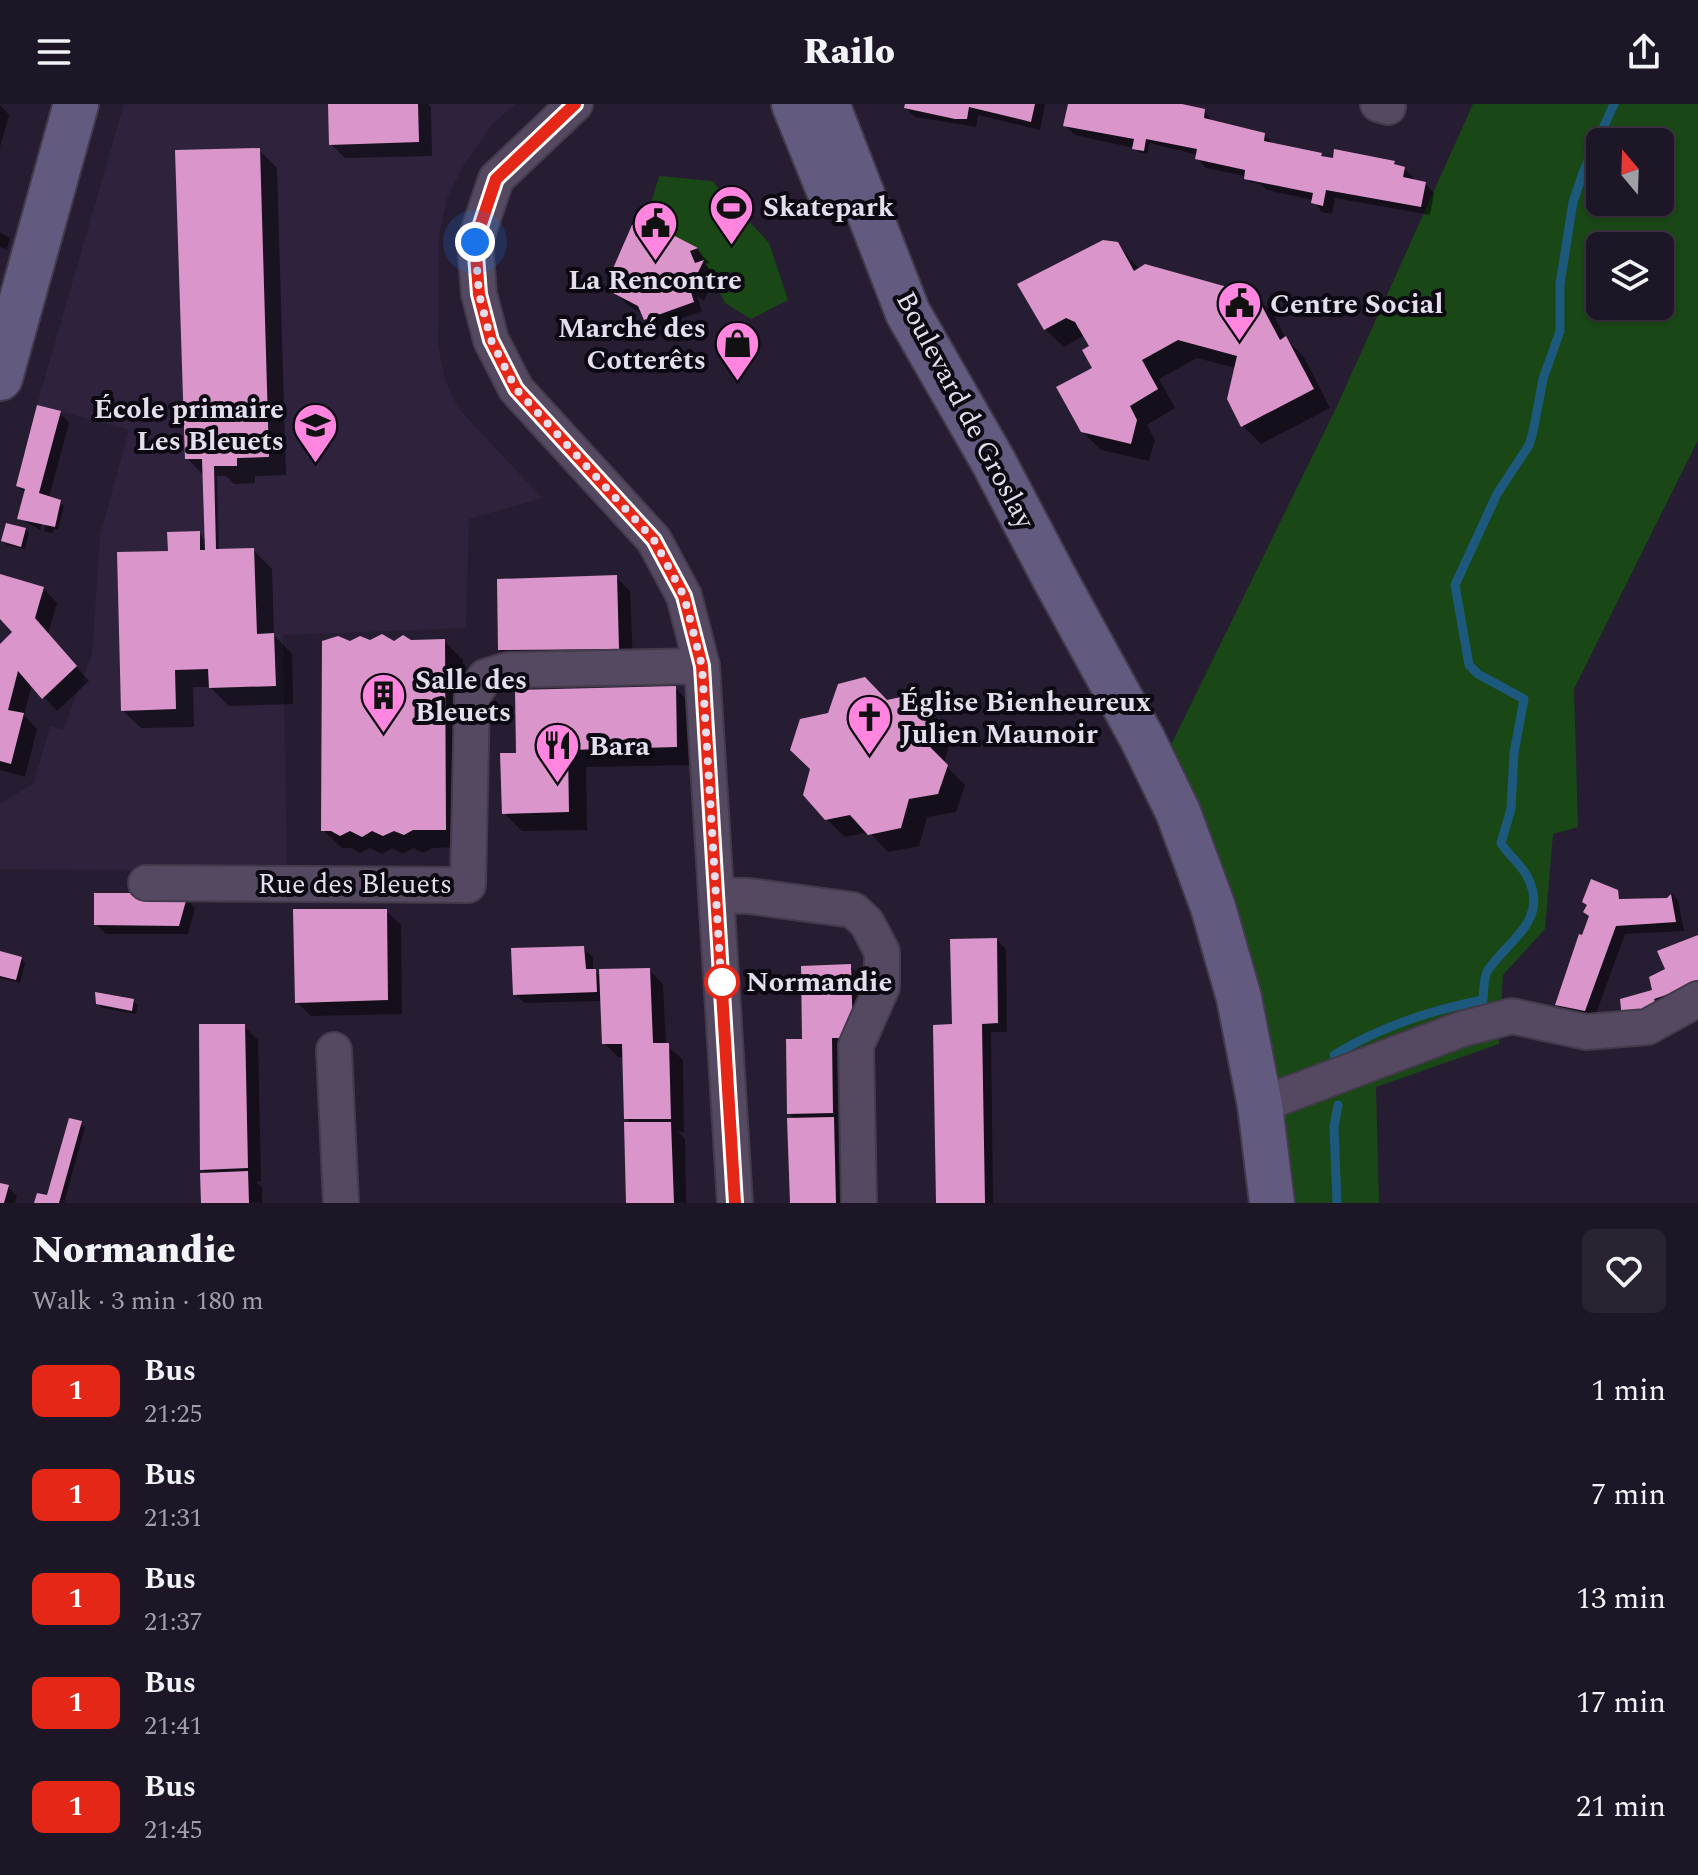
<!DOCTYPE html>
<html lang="en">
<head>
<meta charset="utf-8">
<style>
	body { margin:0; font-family:Spectral,serif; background:#2a2332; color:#f1f3f6; height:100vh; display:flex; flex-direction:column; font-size:30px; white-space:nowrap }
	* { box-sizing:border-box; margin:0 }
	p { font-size:26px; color:#a09fa7 }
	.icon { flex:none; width:44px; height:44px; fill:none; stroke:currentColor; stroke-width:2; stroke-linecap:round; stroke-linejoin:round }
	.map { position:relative; height:1099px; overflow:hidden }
	.details { display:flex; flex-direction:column; background:#1d1626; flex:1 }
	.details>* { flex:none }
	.badge { padding:0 16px; border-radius:12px; font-size:28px; line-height:52px }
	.needle { width:52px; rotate:341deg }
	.tools { position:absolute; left:1586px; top:24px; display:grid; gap:16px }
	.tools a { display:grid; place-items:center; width:88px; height:88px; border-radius:12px; background:#1d1626; box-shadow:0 2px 6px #0004,0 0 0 2px #3b3543; font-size:40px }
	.you { position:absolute; width:40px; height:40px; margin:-20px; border:6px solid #fff; border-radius:50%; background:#1a73e8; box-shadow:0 0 0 12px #1a73e833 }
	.map>.badge { position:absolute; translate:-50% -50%; box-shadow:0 0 0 4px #fff }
	.round { display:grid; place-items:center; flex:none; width:84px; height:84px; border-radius:12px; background:#2a2332 }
	.head { display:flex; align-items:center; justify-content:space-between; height:136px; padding:0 32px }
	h1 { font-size:38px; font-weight:800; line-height:60px }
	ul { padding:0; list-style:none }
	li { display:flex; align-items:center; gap:24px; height:104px; padding:0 32px }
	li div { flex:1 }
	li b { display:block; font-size:30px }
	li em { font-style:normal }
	li .badge { min-width:88px; font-weight:700; text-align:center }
	header { display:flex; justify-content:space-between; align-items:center; height:104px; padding:0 32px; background:#1d1626; font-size:36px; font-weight:800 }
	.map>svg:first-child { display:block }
	.built { fill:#2f223d }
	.green { fill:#194716; fill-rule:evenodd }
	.shadow { fill:#0007 }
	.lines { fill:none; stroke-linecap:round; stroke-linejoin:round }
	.stream { stroke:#1d597d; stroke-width:9 }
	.building { fill:#da96ca }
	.minor-casing { stroke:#433a4c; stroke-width:38 }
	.secondary-casing { stroke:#433a4c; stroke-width:48 }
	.minor { stroke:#544961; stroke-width:34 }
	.secondary { stroke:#635a7f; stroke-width:44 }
	.line-casing { stroke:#fff; stroke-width:18 }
	.line { stroke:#e52718; stroke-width:12 }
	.walk { stroke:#e5dfed; stroke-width:8; stroke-dasharray:0 14.4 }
	.stop-dot { fill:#fff; stroke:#e52718; stroke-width:4 }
	.labels { text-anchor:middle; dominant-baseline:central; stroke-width:8; stroke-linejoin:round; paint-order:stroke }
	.poi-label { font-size:28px; font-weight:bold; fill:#e5dfed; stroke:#0d0912; text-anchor:start }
	.street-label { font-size:28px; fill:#e5dfed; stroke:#0d0912 }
	.stop-label { font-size:28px; font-weight:bold; fill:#e5dfed; stroke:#0d0912; text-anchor:start }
</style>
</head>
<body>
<header><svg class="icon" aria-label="menu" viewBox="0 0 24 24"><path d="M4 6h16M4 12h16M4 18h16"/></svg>Railo<svg class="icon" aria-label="share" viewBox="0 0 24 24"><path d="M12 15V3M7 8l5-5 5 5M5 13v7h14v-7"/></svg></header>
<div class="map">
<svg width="1698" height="1099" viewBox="0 0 1698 1099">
	<rect width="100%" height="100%" fill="#271d32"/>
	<path class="built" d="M 124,0 L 516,0 L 493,19 L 462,64 L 447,94 L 439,131 L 438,240 L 445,276 L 458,304 L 542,394 L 469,415 L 466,524 L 283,531 L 287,767 L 0,765 L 0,700 L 34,679 L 50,622 L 63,626 L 92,551 L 100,432 L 129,326 L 37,301 Z"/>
	<path class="green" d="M 1473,0 L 1698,0 L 1698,336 L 1574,585 L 1578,723 L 1553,730 L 1545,825 L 1503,871 L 1499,940 L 1376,983 L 1379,1099 L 1254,1099 L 1169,645 L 1337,302 ZM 1600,38 L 1660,38 L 1660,98 L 1600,98 ZM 1600,142 L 1660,142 L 1660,202 L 1600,202 Z
		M 659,72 L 712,77 L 769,139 L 788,196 L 751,215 L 725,199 L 698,144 L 646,117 Z"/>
	<path class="shadow" d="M 330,0 L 428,0 L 431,3 L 432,52 L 345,54 L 331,40 Z
		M 907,0 L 1045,0 L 1040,26 L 978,11 L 976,23 L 915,13 L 906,4 Z
		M 1070,0 L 1173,0 L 1204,7 L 1213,18 L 1264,31 L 1274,41 L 1321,51 L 1325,55 L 1394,59 L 1404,65 L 1414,74 L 1413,77 L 1425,79 L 1434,89 L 1430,111 L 1335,94 L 1332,110 L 1322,108 L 1313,96 L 1267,86 L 1260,80 L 1250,78 L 1246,72 L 1206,64 L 1197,54 L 1198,51 L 1150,39 L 1147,50 L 1139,48 L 1134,44 L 1075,31 L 1066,22 Z
		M 0,1 L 9,11 L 0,43 Z
		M 259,46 L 277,64 L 286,371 L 255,372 L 255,379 L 234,380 L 226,372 L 217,372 L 219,447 L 253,446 L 272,465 L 274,531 L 292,550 L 293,600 L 229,602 L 210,583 L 193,583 L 194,623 L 141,624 L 122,606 L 170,448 L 199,429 L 206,437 L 204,372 L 187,354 Z
		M 646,119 L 697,146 L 710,159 L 705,160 L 716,172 L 704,197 L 697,192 L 702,207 L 655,224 L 643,210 L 629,202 L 616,190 L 622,188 L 610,176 L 634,123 Z
		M 0,128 L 10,134 L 7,145 L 0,143 Z
		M 1117,140 L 1140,166 L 1255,192 L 1274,211 L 1286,235 L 1304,253 L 1330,304 L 1261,340 L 1243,322 L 1236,264 L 1197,254 L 1159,275 L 1175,304 L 1147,321 L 1155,336 L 1149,357 L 1101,346 L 1082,327 L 1095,265 L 1092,243 L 1085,231 L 1064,243 L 1045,225 Z
		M 60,309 L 69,319 L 49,393 L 64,402 L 58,426 L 54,425 L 52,429 L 44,427 L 52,398 L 49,395 L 40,426 L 19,414 L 26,389 L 18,382 Z
		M 25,425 L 29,429 L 25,445 L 7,441 L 3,437 Z
		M 0,472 L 43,484 L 57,499 L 48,530 L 89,577 L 57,607 L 32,580 L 24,611 L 37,625 L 25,673 L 0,666 L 0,542 L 15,528 L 0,512 Z
		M 616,473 L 630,487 L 633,558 L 514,560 L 500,546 Z
		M 444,537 L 463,556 L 463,743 L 432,744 L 423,749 L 413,744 L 403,750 L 392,744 L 382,750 L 370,744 L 360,749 L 351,744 L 342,744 L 323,726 L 350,539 Z
		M 675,584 L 693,602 L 694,661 L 586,663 L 587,726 L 522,727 L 504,709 L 518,651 Z
		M 914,592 L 952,631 L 944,660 L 965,681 L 956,708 L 927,713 L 919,742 L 888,748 L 869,728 L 845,733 L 826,715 L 887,598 Z
		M 1617,788 L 1621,796 L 1669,796 L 1671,789 L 1678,796 L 1684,827 L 1625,830 L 1594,915 L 1566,910 L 1557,901 L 1583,834 Z
		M 186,795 L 195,804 L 188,830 L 106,830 L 96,820 Z
		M 386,807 L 401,821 L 402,910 L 311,912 L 297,898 Z
		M 1698,834 L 1698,892 L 1665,904 L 1656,894 L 1660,911 L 1628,917 L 1668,866 Z
		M 997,836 L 1006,845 L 1007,928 L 991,928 L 993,1099 L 939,1099 Z
		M 583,844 L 593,853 L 593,867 L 602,873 L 649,866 L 663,880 L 666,941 L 683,956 L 684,1028 L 678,1028 L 685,1035 L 686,1099 L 628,1099 L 632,1020 L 626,1014 L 624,953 L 618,953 L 604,939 L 603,897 L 525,899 L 515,890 Z
		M 0,849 L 21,854 L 25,859 L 20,879 L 0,874 Z
		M 850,862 L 865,876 L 866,947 L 849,1099 L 791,1099 L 796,1016 L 789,1009 L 804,937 Z
		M 133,897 L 138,901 L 136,910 L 102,904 L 98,899 Z
		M 244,922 L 258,936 L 261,1077 L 256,1078 L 262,1083 L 262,1099 L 203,1099 L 208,1071 L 202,1065 Z
		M 80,1019 L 85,1023 L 64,1099 L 36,1099 L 48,1094 Z
		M 0,1081 L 8,1083 L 17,1092 L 15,1099 L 0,1099 Z"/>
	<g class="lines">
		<path class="stream" d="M 1334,951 C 1380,923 1431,906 1483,896 C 1484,887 1483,873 1488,866 C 1508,836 1549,817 1528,774 C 1522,761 1509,752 1501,739 L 1511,705 L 1514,649 L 1524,595 L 1478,570 L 1469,561 L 1455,481 L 1497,390 L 1529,341 L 1533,328 L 1543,275 L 1560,227 L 1560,180 L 1573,98 L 1584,66 L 1614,0
			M 1337,1099 L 1334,1023 L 1338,1001"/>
	</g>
	<path class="building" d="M 328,0 L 418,0 L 419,38 L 329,41 Z
		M 905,0 L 1035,0 L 1031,18 L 969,3 L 967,15 L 955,15 L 904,4 Z
		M 1068,0 L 1182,0 L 1205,5 L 1204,14 L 1265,29 L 1264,37 L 1322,49 L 1321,52 L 1333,54 L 1334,45 L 1395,57 L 1394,60 L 1405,63 L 1403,73 L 1426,78 L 1421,103 L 1326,86 L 1323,102 L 1311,99 L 1313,89 L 1244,75 L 1245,66 L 1195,55 L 1197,45 L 1146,35 L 1144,47 L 1132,45 L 1134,35 L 1063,22 Z
		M 260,44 L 269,353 L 237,354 L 237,362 L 214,362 L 216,445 L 254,444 L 257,530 L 274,529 L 276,582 L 209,584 L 208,565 L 175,566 L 176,605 L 121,607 L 117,448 L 168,447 L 167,428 L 200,427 L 200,446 L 205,446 L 202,355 L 185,355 L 175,46 Z
		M 646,117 L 698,144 L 690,147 L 695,159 L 704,156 L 690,185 L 694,198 L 644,216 L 638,202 L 613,189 L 622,186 L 618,173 L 608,176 L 632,121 Z
		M 1103,136 L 1118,138 L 1134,167 L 1145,160 L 1256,191 L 1280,236 L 1286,232 L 1314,285 L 1241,323 L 1227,295 L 1237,252 L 1178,236 L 1142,256 L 1158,285 L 1130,302 L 1137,316 L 1131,340 L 1081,328 L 1056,283 L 1092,264 L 1082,246 L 1089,242 L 1075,218 L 1066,214 L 1044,226 L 1017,180 Z
		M 37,301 L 61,307 L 39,389 L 61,396 L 55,423 L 17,415 L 25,385 L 16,382 Z
		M 6,419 L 26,424 L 21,443 L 1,437 Z
		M 0,470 L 44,483 L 35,514 L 77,562 L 42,595 L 18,567 L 8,606 L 24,609 L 11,660 L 0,657 L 0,540 L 12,528 L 0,515 Z
		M 617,471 L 619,545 L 498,546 L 497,475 Z
		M 382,530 L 394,537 L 403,531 L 411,536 L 445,535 L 446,726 L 413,726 L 404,731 L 394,727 L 383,732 L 372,727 L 362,733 L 350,727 L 340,732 L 331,727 L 321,727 L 322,537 L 338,532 L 350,537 L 360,532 L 370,536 Z
		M 865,573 L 887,596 L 915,590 L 935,611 L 927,640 L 948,661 L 938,690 L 909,695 L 901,724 L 868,731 L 850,711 L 825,716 L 803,691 L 810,665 L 790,646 L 800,615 L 828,609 L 838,580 Z
		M 676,582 L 677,643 L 568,646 L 569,708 L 502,710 L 500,649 L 516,649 L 515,586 Z
		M 1591,775 L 1618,786 L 1619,795 L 1667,794 L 1671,790 L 1676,818 L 1616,822 L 1585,907 L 1555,901 L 1579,830 L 1582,831 L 1589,812 L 1583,808 L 1587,801 L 1582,798 Z
		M 94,789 L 147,789 L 187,793 L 179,822 L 94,821 Z
		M 293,805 L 387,805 L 388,896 L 295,899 Z
		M 1698,831 L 1698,880 L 1654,895 L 1658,907 L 1622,914 L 1620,895 L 1652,886 L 1649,873 L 1665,865 L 1657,847 Z
		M 997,834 L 998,919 L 982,920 L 985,1099 L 936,1099 L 933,921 L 952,920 L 950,835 Z
		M 584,842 L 586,865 L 596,865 L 597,888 L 513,891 L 511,844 Z
		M 0,847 L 22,853 L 16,876 L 0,872 Z
		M 851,860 L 853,934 L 832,934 L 833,1009 L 787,1010 L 786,935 L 802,935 L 801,862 Z
		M 650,864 L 653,939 L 669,939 L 671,1015 L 624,1015 L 622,940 L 602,940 L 599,865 Z
		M 95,888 L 134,895 L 132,907 L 96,900 Z
		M 199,920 L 245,920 L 248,1064 L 200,1066 Z
		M 834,1013 L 836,1099 L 790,1099 L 787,1014 Z
		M 69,1014 L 82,1017 L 59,1099 L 34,1099 L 37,1089 L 47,1091 Z
		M 624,1018 L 671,1018 L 674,1099 L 626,1099 Z
		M 248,1067 L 249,1099 L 201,1099 L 200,1069 Z
		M 0,1079 L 9,1081 L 4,1099 L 0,1099 Z"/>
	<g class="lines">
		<defs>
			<path id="minor" d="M 575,0 L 496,75 L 475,138 L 479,190 L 491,236 L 516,285 L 654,436 L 684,492 L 702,562 L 735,1099
				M 1378,0 L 1388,3
				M 146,779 L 468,781 L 472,593 L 485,573 L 508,566 L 702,562
				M 717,791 L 749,792 L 853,806 L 867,819 L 882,848 L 882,883 L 856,942 L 859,1099
				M 334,946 L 341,1099
				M 1260,1001 L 1462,925 L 1512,912 L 1586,928 L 1647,923 L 1698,895"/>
			<path id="secondary" d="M 794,0 L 828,84
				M 827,0 L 908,209 L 993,357 L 1055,475 L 1142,634 L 1178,708 L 1213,803 L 1239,894 L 1260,1001 L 1272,1099
				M 0,274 L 76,0"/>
		</defs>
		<use href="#minor" class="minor-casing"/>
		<use href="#secondary" class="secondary-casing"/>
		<use href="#minor" class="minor"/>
		<use href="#secondary" class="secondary"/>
	</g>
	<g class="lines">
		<defs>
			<path id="line" d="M 575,0 L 496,75 L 475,138 L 479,190 L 491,236 L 516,285 L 654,436 L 684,492 L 702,562 L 735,1099"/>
		</defs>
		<use href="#line" class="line-casing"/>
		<use href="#line" class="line"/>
		<path class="walk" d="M 475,138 L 479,190 L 491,236 L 516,285 L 654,436 L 684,492 L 702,562 L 722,891 L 722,878"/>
	</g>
	<defs>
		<symbol id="stadium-pin" viewBox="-11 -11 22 30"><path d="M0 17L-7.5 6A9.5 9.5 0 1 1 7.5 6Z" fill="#ff85df" stroke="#0d0912"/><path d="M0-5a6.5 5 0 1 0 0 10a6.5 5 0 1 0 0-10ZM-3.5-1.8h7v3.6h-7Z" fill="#111"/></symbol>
		<symbol id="civic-pin" viewBox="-11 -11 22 30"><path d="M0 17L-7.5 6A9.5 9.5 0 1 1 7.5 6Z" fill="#ff85df" stroke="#0d0912"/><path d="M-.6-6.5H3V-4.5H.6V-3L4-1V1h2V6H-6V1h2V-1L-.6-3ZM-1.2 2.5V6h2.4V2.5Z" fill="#111"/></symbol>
		<symbol id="shop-pin" viewBox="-11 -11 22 30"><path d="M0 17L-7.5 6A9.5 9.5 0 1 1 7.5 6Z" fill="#ff85df" stroke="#0d0912"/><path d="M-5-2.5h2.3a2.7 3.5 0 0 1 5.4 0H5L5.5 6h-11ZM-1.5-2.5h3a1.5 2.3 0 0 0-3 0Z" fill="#111"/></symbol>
		<symbol id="school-pin" viewBox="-11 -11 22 30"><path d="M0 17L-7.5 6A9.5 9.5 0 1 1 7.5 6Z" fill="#ff85df" stroke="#0d0912"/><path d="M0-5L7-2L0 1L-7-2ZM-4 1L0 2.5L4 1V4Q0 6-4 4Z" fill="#111"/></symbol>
		<symbol id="building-pin" viewBox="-11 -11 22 30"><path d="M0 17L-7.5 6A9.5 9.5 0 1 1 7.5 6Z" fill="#ff85df" stroke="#0d0912"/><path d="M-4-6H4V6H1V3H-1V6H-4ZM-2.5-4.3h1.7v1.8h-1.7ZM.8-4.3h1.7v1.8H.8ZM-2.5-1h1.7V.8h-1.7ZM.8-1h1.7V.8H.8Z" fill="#111"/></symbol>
		<symbol id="church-pin" viewBox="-11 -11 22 30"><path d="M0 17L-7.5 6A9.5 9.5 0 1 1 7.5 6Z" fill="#ff85df" stroke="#0d0912"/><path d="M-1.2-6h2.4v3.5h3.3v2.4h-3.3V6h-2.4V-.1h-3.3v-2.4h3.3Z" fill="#111"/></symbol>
		<symbol id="restaurant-pin" viewBox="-11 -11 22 30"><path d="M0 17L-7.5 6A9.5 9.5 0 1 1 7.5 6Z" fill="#ff85df" stroke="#0d0912"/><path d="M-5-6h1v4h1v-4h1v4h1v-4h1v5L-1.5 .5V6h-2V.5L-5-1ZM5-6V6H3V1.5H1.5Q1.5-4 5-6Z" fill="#111"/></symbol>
	</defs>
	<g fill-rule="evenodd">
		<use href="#stadium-pin" x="706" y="78" width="51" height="69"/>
		<use href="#civic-pin" x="630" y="94" width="51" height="69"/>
		<use href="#civic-pin" x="1214" y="174" width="51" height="69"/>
		<use href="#shop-pin" x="712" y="214" width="51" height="69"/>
		<use href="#school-pin" x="290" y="296" width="51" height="69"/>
		<use href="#building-pin" x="358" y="566" width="51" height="69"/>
		<use href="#church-pin" x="844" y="588" width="51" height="69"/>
		<use href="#restaurant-pin" x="532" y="616" width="51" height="69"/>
	</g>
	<circle class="stop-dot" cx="722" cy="878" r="16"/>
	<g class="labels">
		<g class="poi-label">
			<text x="763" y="103">Skatepark</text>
			<text x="655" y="176" text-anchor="middle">La Rencontre</text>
			<text x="1270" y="200">Centre Social</text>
			<text x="706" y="224" text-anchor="end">Marché des<tspan x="706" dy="32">Cotterêts</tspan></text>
			<text x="284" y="305" text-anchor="end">École primaire<tspan x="284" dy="32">Les Bleuets</tspan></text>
			<text x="415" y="576">Salle des<tspan x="415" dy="32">Bleuets</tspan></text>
			<text x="900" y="598">Église Bienheureux<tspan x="900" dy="32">Julien Maunoir</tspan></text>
			<text x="589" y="642">Bara</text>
		</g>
		<g class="street-label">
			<text transform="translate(965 306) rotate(62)">Boulevard de Groslay</text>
			<text x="355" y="780">Rue des Bleuets</text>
		</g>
		<g class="stop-label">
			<text x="746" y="878">Normandie</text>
		</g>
	</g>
</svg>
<div class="tools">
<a><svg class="needle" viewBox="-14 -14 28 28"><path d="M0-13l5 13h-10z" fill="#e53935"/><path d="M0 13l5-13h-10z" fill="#a09fa7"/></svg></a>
<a><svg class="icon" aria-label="layers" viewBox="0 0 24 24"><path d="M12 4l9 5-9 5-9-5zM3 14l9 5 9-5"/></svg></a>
</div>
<div class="you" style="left:475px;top:138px"></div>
</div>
<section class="details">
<div class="head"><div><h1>Normandie</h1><p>Walk · 3 min · 180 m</p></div><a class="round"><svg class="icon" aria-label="heart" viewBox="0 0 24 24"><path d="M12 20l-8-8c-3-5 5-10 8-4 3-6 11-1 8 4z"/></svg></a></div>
<ul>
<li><span class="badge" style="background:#e52718;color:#fff">1</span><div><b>Bus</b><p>21:25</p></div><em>1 min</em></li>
<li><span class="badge" style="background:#e52718;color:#fff">1</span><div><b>Bus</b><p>21:31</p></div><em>7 min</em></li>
<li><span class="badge" style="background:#e52718;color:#fff">1</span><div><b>Bus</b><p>21:37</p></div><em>13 min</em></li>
<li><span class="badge" style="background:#e52718;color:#fff">1</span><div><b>Bus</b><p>21:41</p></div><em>17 min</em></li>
<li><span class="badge" style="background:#e52718;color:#fff">1</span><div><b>Bus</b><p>21:45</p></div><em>21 min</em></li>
</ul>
</section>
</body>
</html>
